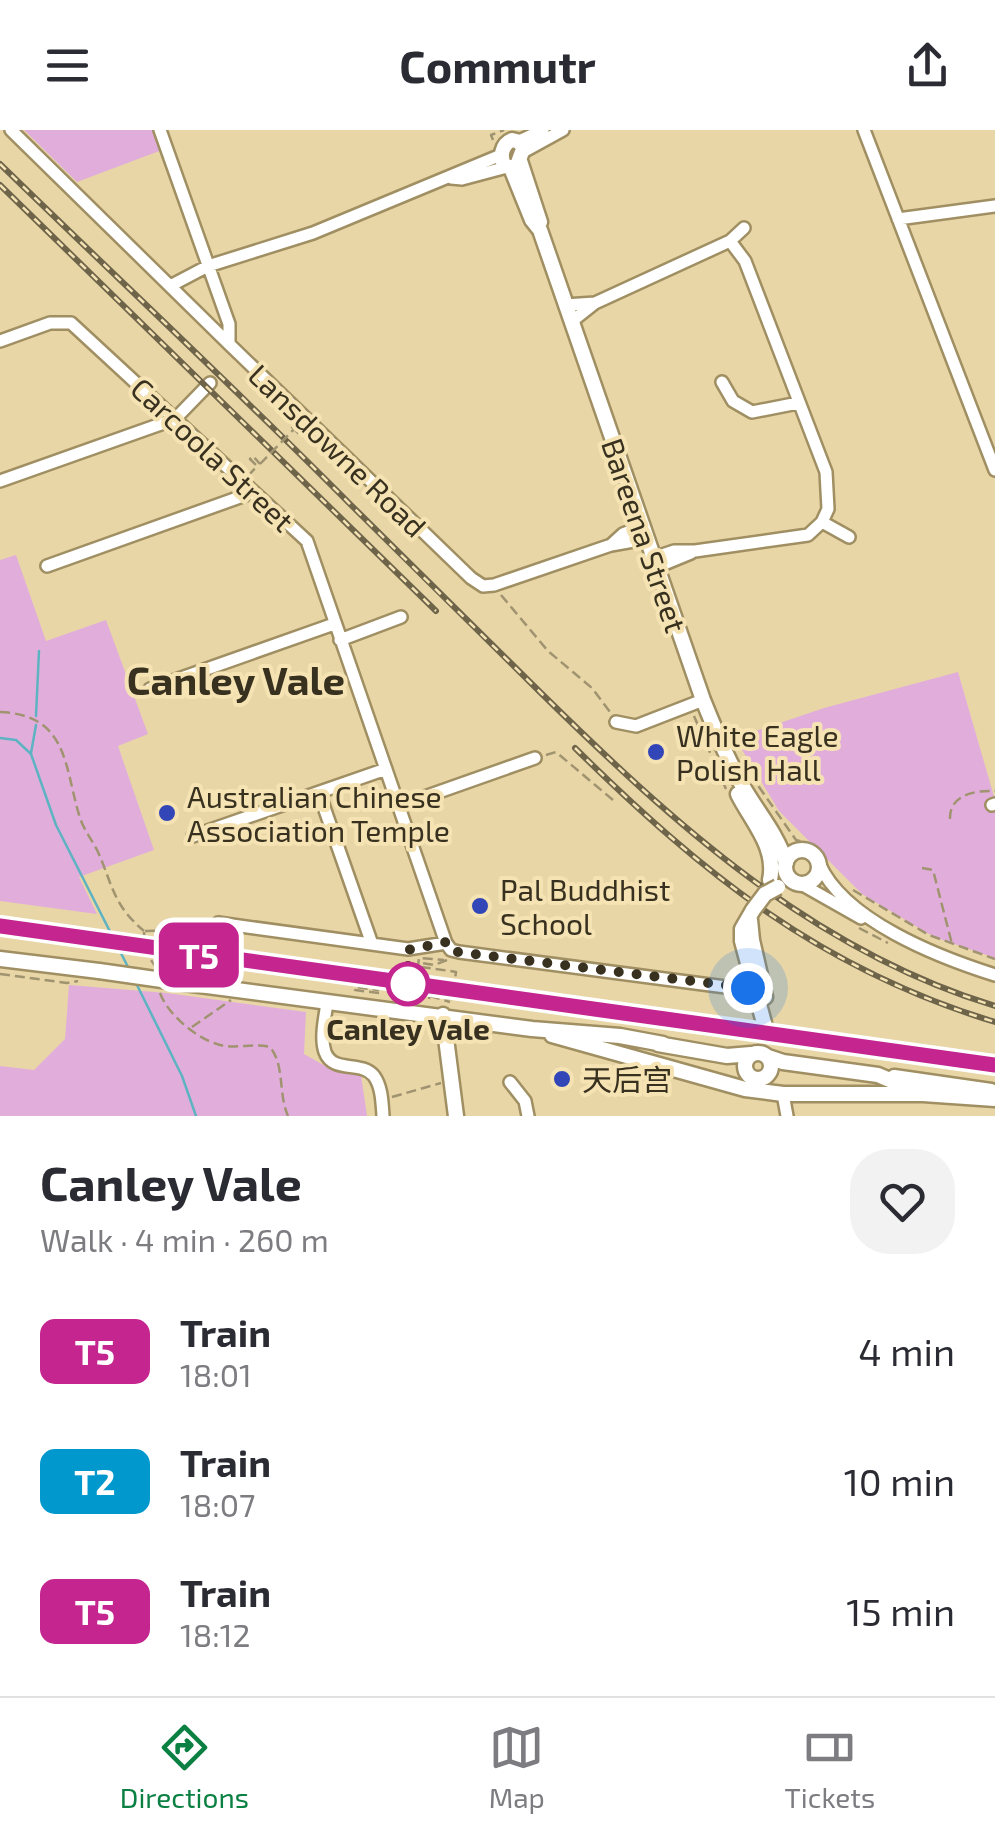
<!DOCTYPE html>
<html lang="en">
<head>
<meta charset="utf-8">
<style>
	body { margin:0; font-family:"Exo 2","Noto Sans SC",sans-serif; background:#f2f2f3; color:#2b2b33; height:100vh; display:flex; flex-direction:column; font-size:38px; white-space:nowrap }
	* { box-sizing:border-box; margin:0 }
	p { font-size:32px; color:#7c7c81 }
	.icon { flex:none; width:55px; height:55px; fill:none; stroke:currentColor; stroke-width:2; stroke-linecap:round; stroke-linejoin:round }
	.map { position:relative; height:986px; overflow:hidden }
	.side { display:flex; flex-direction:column; background:#fff; flex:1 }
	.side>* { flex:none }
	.badge { padding:0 20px; border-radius:15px; font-size:35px; line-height:65px }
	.you { position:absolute; width:50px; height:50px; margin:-25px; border:8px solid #fff; border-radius:50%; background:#1a73e8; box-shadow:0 0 0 15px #1a73e833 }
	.map>.badge { position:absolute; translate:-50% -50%; box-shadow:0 0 0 5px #fff }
	.round { display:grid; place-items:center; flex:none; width:105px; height:105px; border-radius:40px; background:#f2f2f3 }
	.head { display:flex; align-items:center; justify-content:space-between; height:170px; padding:0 40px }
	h1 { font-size:48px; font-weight:700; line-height:75px }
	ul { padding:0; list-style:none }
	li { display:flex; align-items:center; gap:30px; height:130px; padding:0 40px }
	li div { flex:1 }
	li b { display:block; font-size:38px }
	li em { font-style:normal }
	li .badge { min-width:110px; font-weight:700; text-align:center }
	header { display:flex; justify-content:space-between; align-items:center; height:130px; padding:0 40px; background:#fff; font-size:45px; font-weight:700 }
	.menu { display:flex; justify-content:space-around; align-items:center; height:140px; border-top:2px solid #e1e1e2; background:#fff; font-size:28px; color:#7c7c81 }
	.menu a { display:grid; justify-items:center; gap:5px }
	.menu .on { color:#0b8043 }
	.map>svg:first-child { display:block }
	.green { fill:#e1aedb }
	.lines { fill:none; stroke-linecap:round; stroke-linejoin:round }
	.stream { stroke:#5db3c2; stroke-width:2.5 }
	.minor-casing { stroke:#a08f62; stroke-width:16 }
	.major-casing { stroke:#a08f62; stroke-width:19 }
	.path { stroke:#a09370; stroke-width:2.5; stroke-dasharray:10 5; stroke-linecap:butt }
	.minor { stroke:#fff; stroke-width:11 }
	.major { stroke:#fff; stroke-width:14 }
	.rail-casing { stroke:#6e6449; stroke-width:6 }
	.rail { stroke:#f5e3b4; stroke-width:2.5; stroke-dasharray:8; stroke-linecap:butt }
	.major-bridge-casing { stroke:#a08f62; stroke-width:19; stroke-linecap:butt }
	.path-bridge { stroke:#a09370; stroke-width:2.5; stroke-dasharray:10 5; stroke-linecap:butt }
	.major-bridge { stroke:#fff; stroke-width:14 }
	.line-casing { stroke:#fff; stroke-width:22 }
	.line { stroke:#c4258f; stroke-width:15 }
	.walk { stroke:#38311f; stroke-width:10; stroke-dasharray:0 18 }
	.poi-dot { fill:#3246b8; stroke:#f5e3b4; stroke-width:4 }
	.stop-dot { fill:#fff; stroke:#c4258f; stroke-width:5 }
	.labels { text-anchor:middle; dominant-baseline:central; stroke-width:8; stroke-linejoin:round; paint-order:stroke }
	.street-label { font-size:30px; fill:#38311f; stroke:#f5e3b4 }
	.poi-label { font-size:30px; fill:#38311f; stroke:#f5e3b4; text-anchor:start }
	.stop-label { font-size:30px; font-weight:bold; fill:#38311f; stroke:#f5e3b4 }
	.district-label { font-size:40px; font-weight:bold; fill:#38311f; stroke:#f5e3b4 }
</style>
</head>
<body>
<header><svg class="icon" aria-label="menu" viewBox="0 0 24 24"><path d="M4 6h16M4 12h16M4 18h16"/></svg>Commutr<svg class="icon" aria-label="share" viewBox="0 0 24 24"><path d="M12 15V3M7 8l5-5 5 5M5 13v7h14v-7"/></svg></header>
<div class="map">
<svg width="995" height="986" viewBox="0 0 995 986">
	<rect width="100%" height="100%" fill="#e8d6a7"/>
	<path class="green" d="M 24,0 L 154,0 L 162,20 L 77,52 Z
		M 16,425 L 46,511 L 106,490 L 148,604 L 118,616 L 154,720 L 79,747 L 97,784 L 0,771 L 0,430 Z
		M 958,542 L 995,670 L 995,828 L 934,807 L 862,764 L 779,681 L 735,608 L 824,578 Z
		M 69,855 L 167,863 L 306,882 L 304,924 L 336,942 L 361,945 L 367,986 L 0,986 L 0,936 L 34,940 L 65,909 Z"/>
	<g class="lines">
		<path class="stream" d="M 36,586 L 39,521
			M 0,608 L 16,610 L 31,624 L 56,695 L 129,839
			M 31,623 L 36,595
			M 135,851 L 182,946 L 196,986"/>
		<defs>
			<path id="minor" d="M 11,0 L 229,214
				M 160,0 L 229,194 L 229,214 L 471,448 L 483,456 L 494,455 L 611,415 L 645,409
				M 864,0 L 995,340
				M 519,11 L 543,0
				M 523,22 L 563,0
				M 451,48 L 462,49 L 507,37
				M 898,89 L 995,76
				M 730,111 L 745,131 L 826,342 L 828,379 L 822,392
				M 170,156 L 208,136 L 313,103 L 501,25
				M 565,175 L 595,173
				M 571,192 L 595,173 L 730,111 L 744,98
				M 0,211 L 50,193 L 71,193 L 307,411 L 446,813
				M 722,252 L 733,271 L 752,282 L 798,273
				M 0,351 L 175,289 L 210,253
				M 611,415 L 623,404 L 641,397
				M 653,428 L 674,421 L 695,421 L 808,405 L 822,392 L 849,407
				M 47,436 L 254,362
				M 657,437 L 691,423
				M 340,510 L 401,487
				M 150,559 L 334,494
				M 616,592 L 636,596 L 703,570
				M 319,663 L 372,814
				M 992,675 L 995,674
				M 399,676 L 535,628
				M 193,706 L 386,639
				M 819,733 C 843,790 938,827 995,845
				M 801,754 L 861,788
				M 218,793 L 408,819 L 446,813 L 451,820 L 459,822 L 718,856 L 742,859 L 754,856
				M 327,873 C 325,887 320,908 325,922 C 333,944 361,930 374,946 C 382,957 382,973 383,986
				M 510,952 L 525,971 L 528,986
				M 783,964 L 787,986"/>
			<path id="major" d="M 512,10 L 520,12 L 523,19 L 516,38 L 505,36 C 499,27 502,14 512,10 Z
				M 520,31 L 540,92
				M 511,38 L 532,90 L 540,100 L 703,570 C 715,600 727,629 743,657 C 758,683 777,704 786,733
				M 738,664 C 752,692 777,717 770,750
				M785 737a17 17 0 1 1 34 0a17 17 0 1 1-34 0Z
				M 753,780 L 742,799 L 742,811 L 764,893
				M 750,790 L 752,810 L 765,867
				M 0,829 L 99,841
				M 169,851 L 532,899 L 620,906 L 663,914
				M 443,885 L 456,986
				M 552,905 L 745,959 L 783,964 L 923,964 L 995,969
				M 658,914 L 727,926 L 751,924
				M745 936a13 13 0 1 1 26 0a13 13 0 1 1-26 0Z
				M 768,927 L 783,932 L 878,945 L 918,962
				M 894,947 L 991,961"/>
		</defs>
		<use href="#minor" class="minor-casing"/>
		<use href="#major" class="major-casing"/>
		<path class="path" d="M 493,10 L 491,5 L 504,0
			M 297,296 L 291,291 L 289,294 L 300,305 L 303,302
			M 248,346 L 257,336 L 250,329 L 253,326 L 260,334
			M 501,465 L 548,521 L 592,558 L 610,582
			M 0,582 C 69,585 64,637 80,688 C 84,700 92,710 98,722 C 113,756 113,775 144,801
			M 694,586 L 726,659
			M 546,625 L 556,622 L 613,670
			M 750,644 L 796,710 L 815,715 L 824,724
			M 950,689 C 949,665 975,660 995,661
			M 922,738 L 933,740 L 952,814
			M 853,760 L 929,805 L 995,829
			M 859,798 L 888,813
			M 145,801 L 212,800
			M 144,802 L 145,821 L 155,836
			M 447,830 L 434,835 L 422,833 L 421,837 L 450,841
			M 421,837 L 418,836 L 419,828 L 444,830
			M 0,844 L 67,853 L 78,851
			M 382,855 L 430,861
			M 160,863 C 168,885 197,909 220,915 C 236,919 254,913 270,917 C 285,935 278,964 288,986
			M 379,863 L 355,860 L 355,857 L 378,860 L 380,851
			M 430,866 L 450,872
			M 429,869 L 431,859
			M 192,897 L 231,870
			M 392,967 L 441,953"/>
		<use href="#minor" class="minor"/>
		<use href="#major" class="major"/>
		<defs>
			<path id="rail" d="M 0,34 C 117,148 237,260 352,376 C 414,438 477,500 540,562 C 672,692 813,821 995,876
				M 0,55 L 436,481
				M 575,618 C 703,744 820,839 995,892
				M 0,796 L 995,935"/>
		</defs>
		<use href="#rail" class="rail-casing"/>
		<use href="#rail" class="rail"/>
		<defs>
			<path id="major-bridge" d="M 753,780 L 765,764 L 778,757
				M 99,841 L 169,851
				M 763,905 L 764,893"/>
		</defs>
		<use href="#major-bridge" class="major-bridge-casing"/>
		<path class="path-bridge" d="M 260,334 L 297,296
			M 445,868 L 452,869 L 456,842 L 450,841"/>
		<use href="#major-bridge" class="major-bridge"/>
	</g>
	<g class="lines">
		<defs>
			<path id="line" d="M 0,796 L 995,935"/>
		</defs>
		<use href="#line" class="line-casing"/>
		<use href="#line" class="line"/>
		<path class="walk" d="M 408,854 L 408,820 L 446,812 L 450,820 L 458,822 L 748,858"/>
	</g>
	<g class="poi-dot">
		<circle cx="656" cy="622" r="10"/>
		<circle cx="167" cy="683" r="10"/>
		<circle cx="480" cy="776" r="10"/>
		<circle cx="562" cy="949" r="10"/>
	</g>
	<circle class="stop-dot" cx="408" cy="854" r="20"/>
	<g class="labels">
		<g class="street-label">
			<text transform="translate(338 320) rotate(44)">Lansdowne Road</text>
			<text transform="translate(213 324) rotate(43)">Carcoola Street</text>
			<text transform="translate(645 405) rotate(71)">Bareena Street</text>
		</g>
		<g class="poi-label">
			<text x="676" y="605">White Eagle<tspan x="676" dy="34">Polish Hall</tspan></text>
			<text x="187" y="666">Australian Chinese<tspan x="187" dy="34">Association Temple</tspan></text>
			<text x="500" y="759">Pal Buddhist<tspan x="500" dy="34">School</tspan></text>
			<text x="582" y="949">天后宫</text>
		</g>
		<g class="stop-label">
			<text x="408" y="898">Canley Vale</text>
		</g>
		<g class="district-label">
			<text x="236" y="549">Canley Vale</text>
		</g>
	</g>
</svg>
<div class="you" style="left:748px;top:858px"></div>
<b class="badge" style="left:199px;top:825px;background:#c4258f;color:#fff">T5</b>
</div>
<section class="side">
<div class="head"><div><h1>Canley Vale</h1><p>Walk · 4 min · 260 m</p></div><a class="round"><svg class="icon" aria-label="heart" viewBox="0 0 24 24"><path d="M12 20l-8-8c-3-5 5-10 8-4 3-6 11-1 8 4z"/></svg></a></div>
<ul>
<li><span class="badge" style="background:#c4258f;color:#fff">T5</span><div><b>Train</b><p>18:01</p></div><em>4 min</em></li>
<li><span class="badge" style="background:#0098cd;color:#fff">T2</span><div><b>Train</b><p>18:07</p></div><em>10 min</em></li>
<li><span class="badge" style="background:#c4258f;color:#fff">T5</span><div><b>Train</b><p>18:12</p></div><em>15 min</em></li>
</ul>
</section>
<nav class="menu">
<a class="on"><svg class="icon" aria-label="directions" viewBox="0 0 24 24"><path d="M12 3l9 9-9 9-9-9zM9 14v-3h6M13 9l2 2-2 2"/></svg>Directions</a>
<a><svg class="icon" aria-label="map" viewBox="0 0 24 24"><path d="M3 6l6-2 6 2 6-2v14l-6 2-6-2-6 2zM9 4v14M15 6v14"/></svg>Map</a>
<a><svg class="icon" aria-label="tickets" viewBox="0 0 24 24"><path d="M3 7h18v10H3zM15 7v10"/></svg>Tickets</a>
</nav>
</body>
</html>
